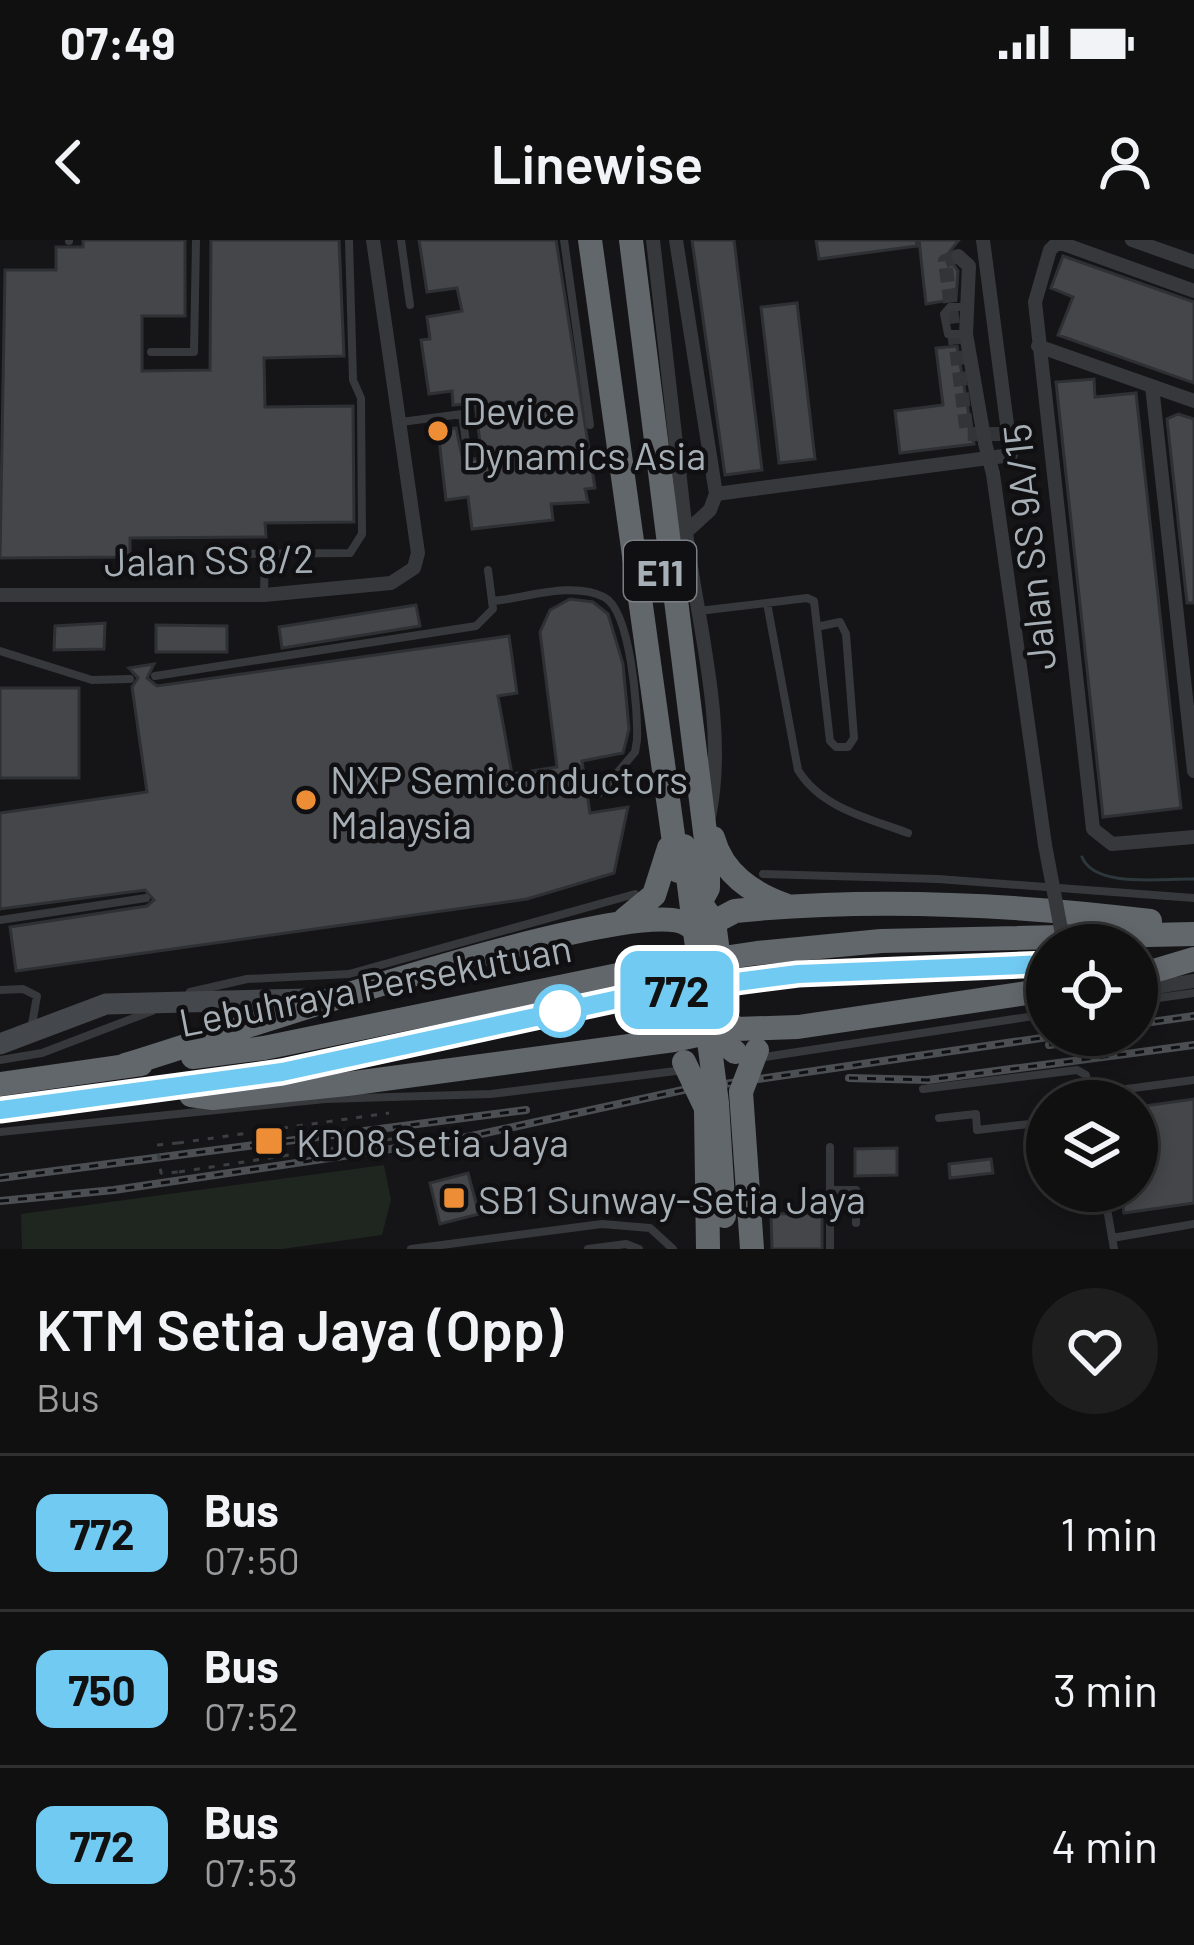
<!DOCTYPE html>
<html lang="en">
<head>
<meta charset="utf-8">
<style>
	body { margin:0; font-family:Barlow,sans-serif; background:#1e1e1f; color:#f1f3f6; height:100vh; display:flex; flex-direction:column; font-size:45px; white-space:nowrap }
	* { box-sizing:border-box; margin:0 }
	p { font-size:39px; color:#9c9d9f }
	.icon { flex:none; width:66px; height:66px; fill:none; stroke:currentColor; stroke-width:2; stroke-linecap:round; stroke-linejoin:round }
	.map { position:relative; height:1009px; overflow:hidden }
	.drawer { display:flex; flex-direction:column; background:#101011; flex:1 }
	.drawer>* { flex:none }
	.badge { padding:0 24px; border-radius:18px; font-size:42px; line-height:78px }
	.controls { position:absolute; left:1026px; top:684px; display:grid; gap:24px }
	.controls a { display:grid; place-items:center; width:132px; height:132px; border-radius:50%; background:#101011; box-shadow:0 6px 18px #0003,0 0 0 3px #303031; font-size:60px }
	.map>.badge { position:absolute; translate:-50% -50%; box-shadow:0 0 0 6px #fff }
	.round { display:grid; place-items:center; flex:none; width:126px; height:126px; border-radius:63px; background:#1e1e1f }
	.head { display:flex; align-items:center; justify-content:space-between; height:204px; padding:0 36px }
	h1 { font-size:57px; font-weight:600; line-height:90px }
	ul { padding:0; list-style:none }
	li { display:flex; align-items:center; gap:36px; height:156px; padding:0 36px; border-top:3px solid #303031 }
	li div { flex:1 }
	li b { display:block; font-size:45px }
	li em { font-style:normal }
	li .badge { min-width:132px; font-weight:700; text-align:center }
	.status { display:flex; justify-content:space-between; align-items:center; height:84px; padding:0 60px; background:#101011; direction:ltr }
	.status svg { height:33px; fill:currentColor }
	header { display:flex; justify-content:space-between; align-items:center; height:156px; padding:0 36px; background:#101011; font-size:54px; font-weight:600 }
	.map>svg:first-child { display:block }
	.green { fill:#1f261f }
	.lines { fill:none; stroke-linecap:round; stroke-linejoin:round }
	.stream { stroke:#2d383c; stroke-width:3 }
	.building { fill:#44464a; stroke:#2f3033; stroke-width:3 }
	.street-tunnel { stroke:#323437; stroke-width:14; stroke-dasharray:14 7; stroke-linecap:butt }
	.path { stroke:#3c3f42; stroke-width:3; stroke-dasharray:6 9; stroke-linecap:butt }
	.lane { stroke:#36383b; stroke-width:8 }
	.street { stroke:#36383b; stroke-width:14 }
	.secondary { stroke:#44474b; stroke-width:21 }
	.highway { stroke:#62676c; stroke-width:24 }
	.rail-casing { stroke:#4b4e52; stroke-width:8 }
	.rail { stroke:#101012; stroke-width:3; stroke-dasharray:9; stroke-linecap:butt }
	.path-bridge { stroke:#3c3f42; stroke-width:3; stroke-dasharray:6 9; stroke-linecap:butt }
	.street-bridge { stroke:#36383b; stroke-width:14 }
	.highway-bridge { stroke:#62676c; stroke-width:24 }
	.line-casing { stroke:#fff; stroke-width:27 }
	.line { stroke:#71caf2; stroke-width:18 }
	.poi-dot { fill:#ed8d36; stroke:#101012; stroke-width:4.5 }
	.stop-dot { fill:#fff; stroke:#71caf2; stroke-width:6 }
	.labels { text-anchor:middle; dominant-baseline:central; stroke-width:9; stroke-linejoin:round; paint-order:stroke }
	.shield { fill:#101012; stroke:#7a7f85; stroke-width:3 }
	.shield-label { font-size:36px; font-weight:bold; fill:#a7afb6 }
	.poi-label { font-size:39px; fill:#a7afb6; stroke:#101012; text-anchor:start }
	.street-label { font-size:39px; fill:#a7afb6; stroke:#101012 }
</style>
</head>
<body>
<div class="status"><b>07:49</b><svg viewBox="0 0 49 12"><path d="M0 12V9h3v3zM5 12V6h3v6zM10 12V3h3v9zM15 12V0h3v12zM26 1h20v11H26zM47 4h2v5h-2z"/></svg></div>
<header><svg class="icon" aria-label="back" viewBox="0 0 24 24"><path d="M15 5l-7 7 7 7"/></svg>Linewise<svg class="icon" aria-label="person" viewBox="0 0 24 24"><circle cx="12" cy="8" r="4"/><path d="M4 21q1-7 8-7t8 7"/></svg></header>
<div class="map">
<svg width="1194" height="1009" viewBox="0 0 1194 1009">
	<rect width="100%" height="100%" fill="#151517"/>
	<path class="green" d="M 384,925 L 391,960 L 382,995 L 282,1009 L 22,1009 L 21,974 Z"/>
	<g class="lines">
		<path class="stream" d="M 1082,617 C 1095,649 1164,638 1194,639"/>
	</g>
	<path class="building" d="M 83,0 L 185,0 L 185,76 L 142,76 L 142,131 L 210,130 L 211,0 L 339,0 L 344,116 L 264,118 L 265,167 L 353,166 L 354,282 L 265,283 L 266,297 L 130,298 L 130,317 L 0,318 L 5,30 L 56,30 L 56,7 L 83,7 Z
		M 419,0 L 556,0 L 595,248 L 585,249 L 588,262 L 551,264 L 553,280 L 472,289 L 468,257 L 446,260 L 438,191 L 456,188 L 463,220 L 482,218 L 475,163 L 453,165 L 452,151 L 429,154 L 421,100 L 430,99 L 427,77 L 462,71 L 457,48 L 427,52 Z
		M 692,0 L 734,0 L 762,230 L 725,235 Z
		M 816,0 L 916,0 L 917,6 L 819,19 Z
		M 919,0 L 959,0 L 947,15 L 958,31 L 956,59 L 926,64 Z
		M 1063,16 L 1194,62 L 1194,143 L 1058,95 L 1073,57 L 1051,48 Z
		M 797,63 L 815,219 L 779,223 L 761,67 Z
		M 957,106 L 974,204 L 900,213 L 895,171 L 943,165 L 936,108 Z
		M 1094,139 L 1095,157 L 1136,153 L 1181,568 L 1103,577 L 1056,142 Z
		M 1178,174 L 1194,179 L 1194,363 L 1187,363 L 1167,179 Z
		M 570,359 L 593,362 L 608,374 L 623,424 L 629,489 L 623,513 L 582,521 L 590,573 L 628,567 L 614,633 L 527,659 L 16,731 L 10,687 L 147,666 L 154,660 L 145,650 L 0,669 L 0,573 L 147,552 L 132,447 L 138,438 L 129,428 L 154,424 L 147,438 L 157,446 L 509,396 L 517,453 L 498,456 L 512,534 L 557,527 L 540,392 L 550,370 Z
		M 416,365 L 420,386 L 282,408 L 279,387 Z
		M 105,383 L 104,409 L 54,410 L 55,386 Z
		M 156,385 L 227,386 L 227,412 L 156,412 Z
		M 0,448 L 79,448 L 79,538 L 0,538 Z
		M 1194,859 L 1194,963 L 1124,973 L 1121,951 L 1137,951 L 1137,867 Z
		M 897,908 L 897,935 L 855,936 L 855,909 Z
		M 991,919 L 993,933 L 950,938 L 949,924 Z
		M 468,933 L 479,974 L 440,984 L 430,943 Z
		M 822,973 L 822,1009 L 772,1009 L 771,974 Z"/>
	<g class="lines">
		<path class="street-tunnel" d="M 958,16 L 945,21 L 967,194 L 1011,194"/>
		<path class="path" d="M 178,903 L 389,873
			M 179,932 L 392,899"/>
		<path class="lane" d="M 401,0 L 410,65
			M 564,0 L 590,185
			M 69,1 L 69,0
			M 964,67 L 950,67 L 944,74 L 948,94 L 964,94
			M 151,112 L 194,112 L 196,0
			M 401,182 L 462,174 L 466,202
			M 229,314 L 350,313 L 362,294 L 361,158 L 353,140 L 349,0
			M 264,354 L 265,313
			M 493,361 C 526,358 572,341 604,357 C 631,371 638,471 637,500 L 635,512 L 600,553
			M 767,363 L 798,530 C 821,568 868,578 908,593
			M 699,371 L 807,358 L 814,361 L 830,501 L 836,507 L 848,507 L 854,498 L 846,394 L 840,382 L 821,386
			M 0,411 L 92,440 L 130,439
			M 155,436 L 476,386 L 493,369 L 488,330
			M 763,634 L 938,639 L 1194,658
			M 0,680 L 146,658
			M 0,750 L 23,749 L 37,756 L 32,784
			M 190,752 L 247,739 L 349,734 L 635,654
			M 1137,761 L 1194,753
			M 758,818 L 1047,774
			M 0,820 L 42,813 L 152,771
			M 923,849 L 1077,830 L 1086,835 L 1090,861
			M 1089,854 L 1194,840
			M 939,878 L 976,874 L 977,890 L 1047,882
			M 0,892 L 325,859 L 491,854 L 684,830
			M 830,907 L 830,1009
			M 831,950 L 856,950 L 856,983
			M 1104,951 L 1114,1009
			M 1112,998 L 1194,984
			M 411,1009 L 602,984 L 650,988 L 673,1009
			M 588,1009 L 626,1004 L 639,1009"/>
		<path class="street" d="M 653,0 L 686,292
			M 676,0 L 716,254 L 1011,215 L 983,0
			M 1060,0 L 1050,10 L 1035,62 L 1093,589 L 1112,604 L 1194,597
			M 1132,0 L 1194,22
			M 1058,2 L 1194,51
			M 958,16 L 969,26 L 966,94 L 985,203
			M 1038,106 L 1194,161
			M 1152,146 L 1194,531
			M 993,234 L 1045,605
			M 0,355 L 264,355 L 391,343 L 414,328 L 418,313 L 373,0
			M 709,577 C 728,486 697,383 686,292 L 710,270 L 716,254
			M 1137,750 L 1194,741"/>
		<path class="secondary" d="M 0,804 L 106,764 L 310,759"/>
		<path class="highway" d="M 590,0 L 678,631
			M 713,598 C 723,634 752,653 785,665
			M 701,664 L 714,682 L 735,671 C 874,657 1012,664 1150,681
			M 625,679 L 654,655 L 669,608
			M 1137,736 L 1194,719
			M 716,796 L 727,781 L 736,789 L 798,787 L 1047,750
			M 193,817 L 264,808 L 642,730 L 757,713 L 881,701 L 1194,694
			M 125,825 C 204,802 642,649 688,685 L 708,648 L 708,616 L 631,0
			M 0,844 L 141,824
			M 741,852 L 752,1009
			M 191,855 L 213,858 L 347,844 L 674,800 L 693,796 L 701,784 L 735,812
			M 0,870 L 282,831 L 637,755 L 798,734 L 1047,724
			M 706,871 L 708,1009"/>
		<defs>
			<path id="rail" d="M 1137,784 L 1194,776
				M 1049,805 L 1119,795
				M 849,838 L 928,840 L 1194,805
				M 0,938 L 526,870
				M 0,961 L 114,950 L 458,899 L 683,850 L 1062,795"/>
		</defs>
		<use href="#rail" class="rail-casing"/>
		<use href="#rail" class="rail"/>
		<path class="path-bridge" d="M 178,903 L 157,905 L 161,933 L 179,932"/>
		<path class="street-bridge" d="M 985,203 L 993,234
			M 1045,605 L 1064,705"/>
		<path class="highway-bridge" d="M 684,606 L 717,863 L 724,976
			M 714,682 L 727,781
			M 684,822 L 705,866
			M 741,852 L 757,810"/>
	</g>
	<g class="lines">
		<defs>
			<path id="line" d="M 0,870 L 282,832 L 637,755 L 798,734 L 1047,724"/>
		</defs>
		<use href="#line" class="line-casing"/>
		<use href="#line" class="line"/>
	</g>
	<g class="poi-dot">
		<circle cx="438" cy="191" r="12"/>
		<circle cx="306" cy="560" r="12"/>
		<rect x="254" y="886" width="30" height="30" rx="6"/>
		<rect x="442" y="946" width="24" height="24" rx="6"/>
	</g>
	<circle class="stop-dot" cx="560" cy="771" r="24"/>
	<g class="labels">
		<rect class="shield" x="624" y="301" width="72" height="60" rx="9"/>
		<g class="shield-label">
			<text x="660" y="331">E11</text>
		</g>
		<g class="poi-label">
			<text x="462" y="169">Device<tspan x="462" dy="45">Dynamics Asia</tspan></text>
			<text x="330" y="538">NXP Semiconductors<tspan x="330" dy="45">Malaysia</tspan></text>
			<text x="296" y="901">KD08 Setia Jaya</text>
			<text x="478" y="958">SB1 Sunway-Setia Jaya</text>
		</g>
		<g class="street-label">
			<text transform="translate(1028 307) rotate(-96)">Jalan SS 9A/15</text>
			<text transform="translate(209 319) rotate(-1)">Jalan SS 8/2</text>
			<text transform="translate(375 744) rotate(-11)">Lebuhraya Persekutuan</text>
		</g>
	</g>
</svg>
<div class="controls">
<a><svg class="icon" aria-label="locate" viewBox="0 0 24 24"><circle cx="12" cy="12" r="6"/><path d="M12 2v4M12 18v4M2 12h4M18 12h4"/></svg></a>
<a><svg class="icon" aria-label="layers" viewBox="0 0 24 24"><path d="M12 4l9 5-9 5-9-5zM3 14l9 5 9-5"/></svg></a>
</div>
<b class="badge" style="left:677px;top:750px;background:#71caf2;color:#111">772</b>
</div>
<section class="drawer">
<div class="head"><div><h1>KTM Setia Jaya (Opp)</h1><p>Bus</p></div><a class="round"><svg class="icon" aria-label="heart" viewBox="0 0 24 24"><path d="M12 20l-8-8c-3-5 5-10 8-4 3-6 11-1 8 4z"/></svg></a></div>
<ul>
<li><span class="badge" style="background:#71caf2;color:#111">772</span><div><b>Bus</b><p>07:50</p></div><em>1 min</em></li>
<li><span class="badge" style="background:#71caf2;color:#111">750</span><div><b>Bus</b><p>07:52</p></div><em>3 min</em></li>
<li><span class="badge" style="background:#71caf2;color:#111">772</span><div><b>Bus</b><p>07:53</p></div><em>4 min</em></li>
</ul>
</section>
</body>
</html>
